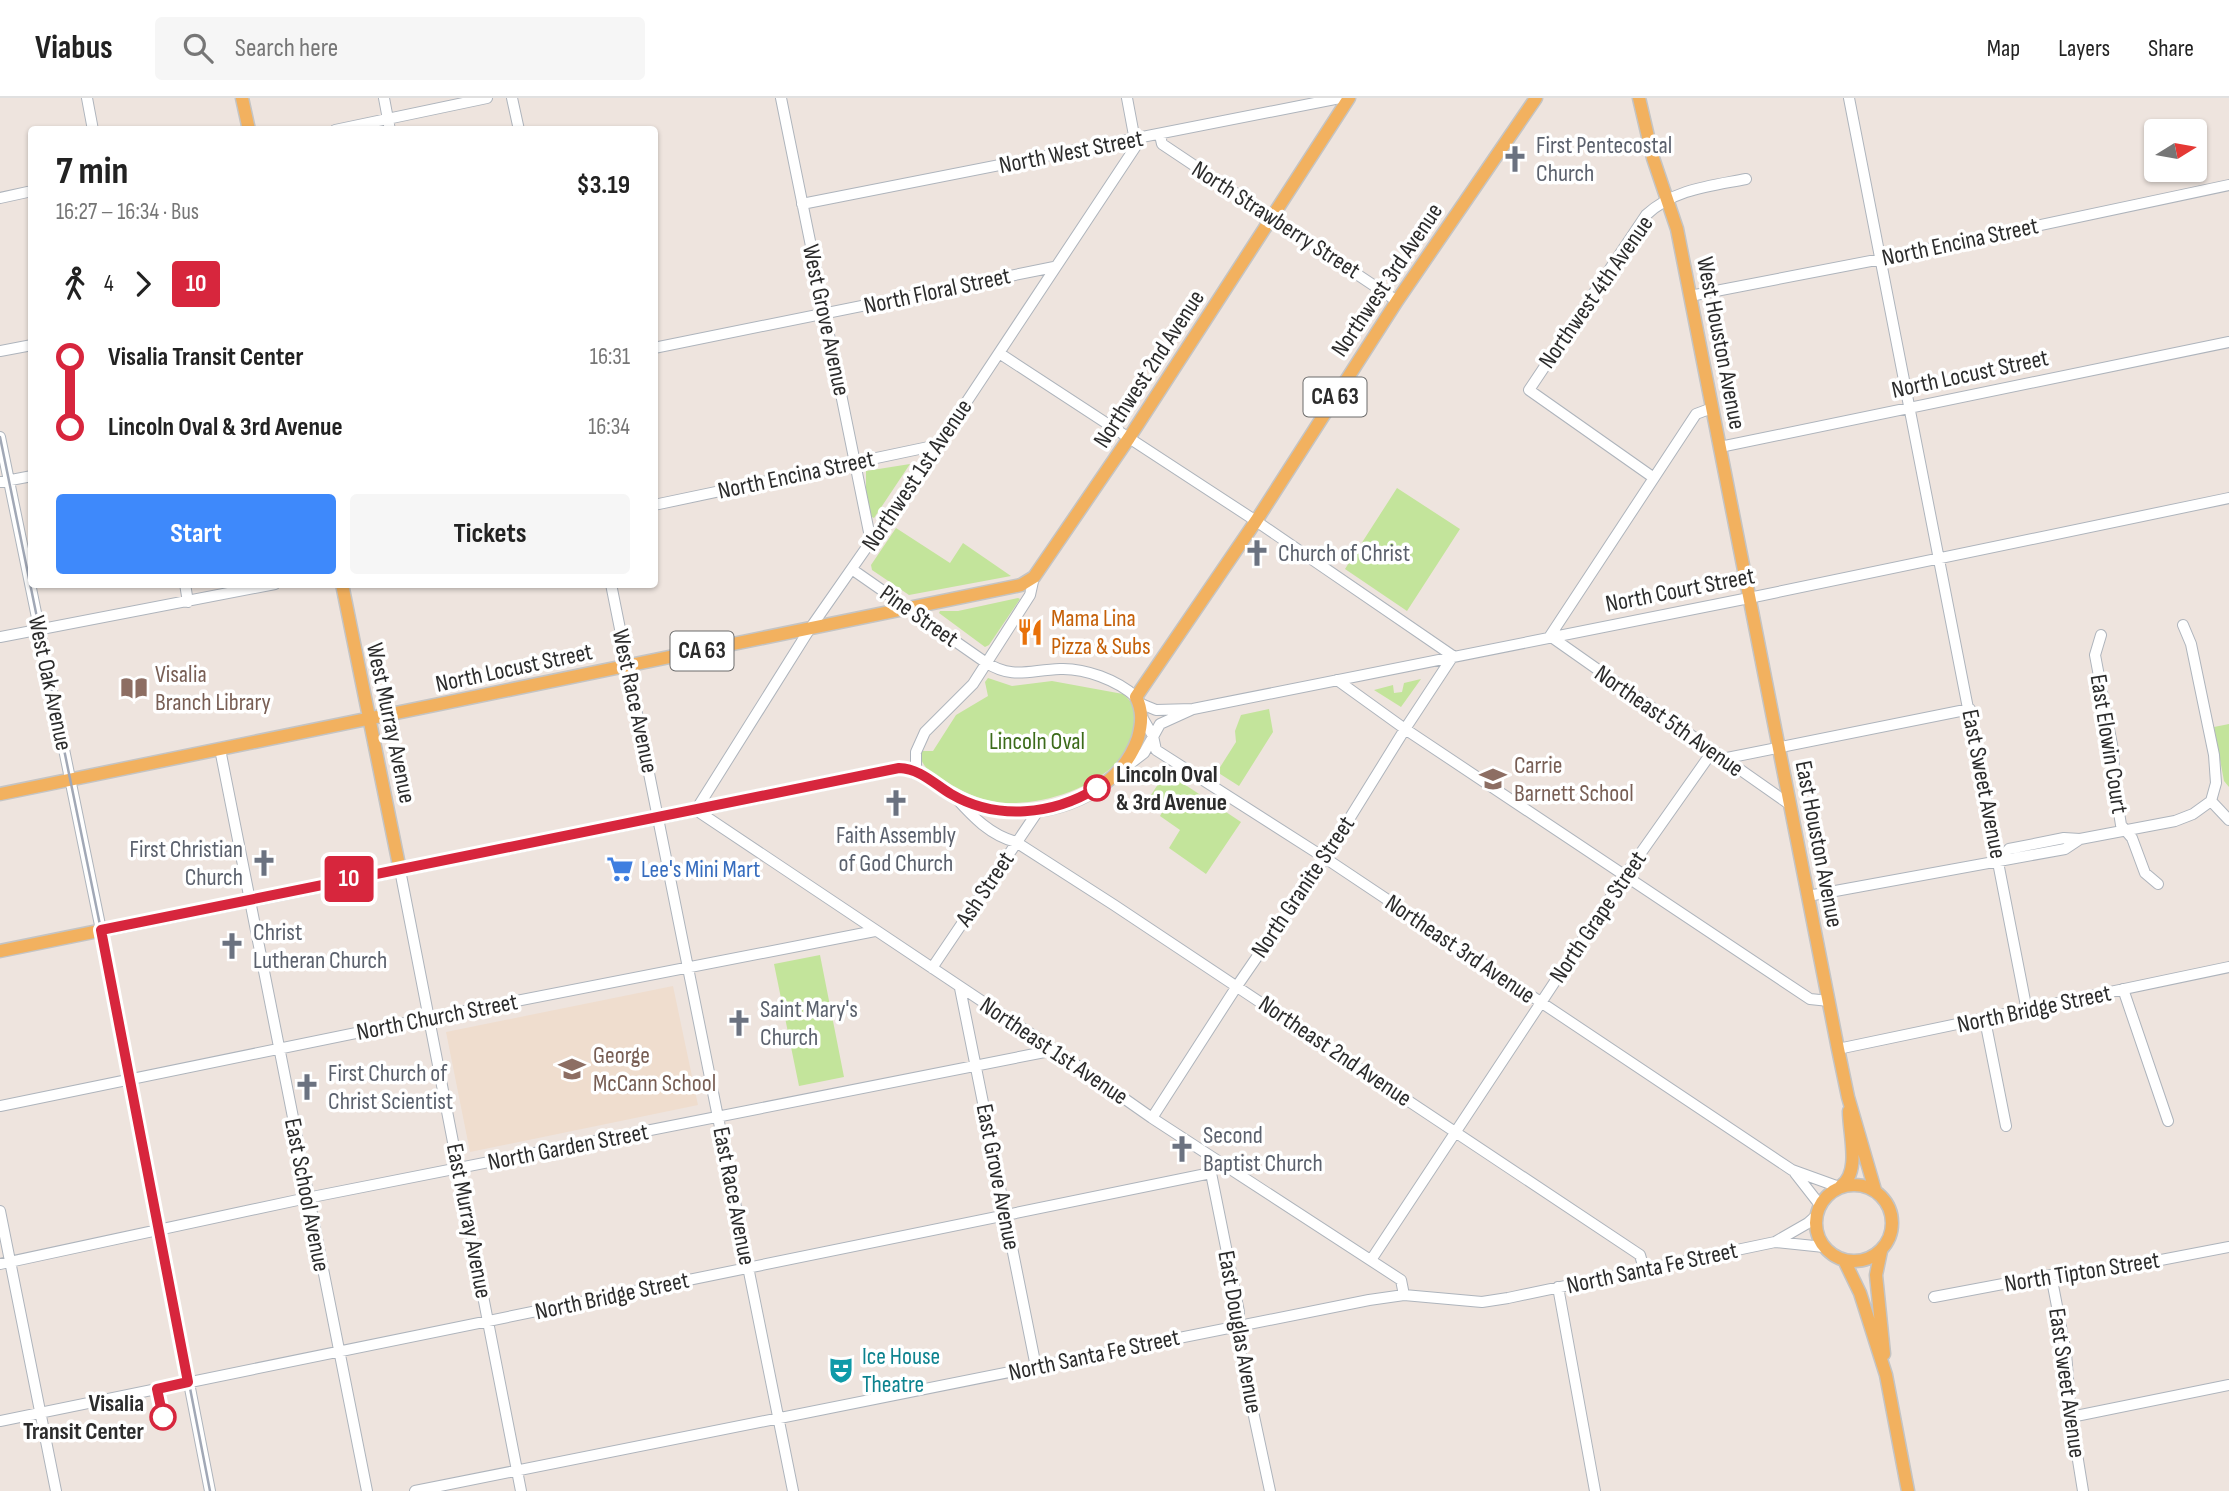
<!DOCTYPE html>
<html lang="en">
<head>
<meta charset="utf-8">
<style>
	body { margin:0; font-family:"Sofia Sans Condensed",sans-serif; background:#f6f6f6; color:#222; height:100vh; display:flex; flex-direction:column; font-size:26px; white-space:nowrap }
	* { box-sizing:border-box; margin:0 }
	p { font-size:23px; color:#767676 }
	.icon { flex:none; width:38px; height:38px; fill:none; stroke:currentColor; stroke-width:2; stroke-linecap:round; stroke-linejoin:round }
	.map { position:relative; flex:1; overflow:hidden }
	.details { position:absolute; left:28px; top:28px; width:630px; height:462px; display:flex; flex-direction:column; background:#fff; border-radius:7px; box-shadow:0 2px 5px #0004 }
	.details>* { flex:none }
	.badge { padding:0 14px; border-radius:5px; font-size:24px; line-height:46px }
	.needle { width:46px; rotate:79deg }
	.fabs { position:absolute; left:2144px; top:21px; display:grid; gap:14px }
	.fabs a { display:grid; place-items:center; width:63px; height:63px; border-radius:7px; background:#fff; box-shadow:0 2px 5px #0004; font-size:35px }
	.map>.badge { position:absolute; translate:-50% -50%; box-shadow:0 0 0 4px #fff }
	.legs { display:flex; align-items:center; gap:10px; height:77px; padding:0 28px; font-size:23px }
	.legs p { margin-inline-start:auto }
	.head { display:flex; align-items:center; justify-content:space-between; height:119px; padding:0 28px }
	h1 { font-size:38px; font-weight:700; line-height:52px }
	.button { display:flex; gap:14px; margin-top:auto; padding:14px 28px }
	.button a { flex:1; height:80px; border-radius:7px; background:#3e89fb; color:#fff; font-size:28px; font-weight:700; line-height:80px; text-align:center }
	.button a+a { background:#f6f6f6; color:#222 }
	ul { padding:0 28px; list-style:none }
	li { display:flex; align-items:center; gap:24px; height:70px; font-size:26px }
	li i { display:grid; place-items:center; width:10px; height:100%; margin:0 9px; background:currentColor }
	li i::after { content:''; width:18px; height:18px; margin:-9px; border:5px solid; border-radius:50%; background:#fff }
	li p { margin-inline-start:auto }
	li:first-child i { background:linear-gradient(#0000 50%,currentColor 0) }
	li:last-child i { background:linear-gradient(currentColor 50%,#0000 0) }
	header { display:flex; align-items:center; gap:42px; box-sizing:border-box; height:98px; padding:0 35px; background:#fff; border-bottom:2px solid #e0e0e0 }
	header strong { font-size:33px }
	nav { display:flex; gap:38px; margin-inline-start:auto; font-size:24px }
	.search { width:490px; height:63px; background:#f6f6f6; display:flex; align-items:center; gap:18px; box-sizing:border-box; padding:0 24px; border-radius:7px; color:#767676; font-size:26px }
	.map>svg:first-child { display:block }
	.education { fill:#efddce }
	.green { fill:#c3e49b }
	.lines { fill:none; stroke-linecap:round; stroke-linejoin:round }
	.minor-casing { stroke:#aeb4bc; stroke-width:12 }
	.major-casing { stroke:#c4c4c4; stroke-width:15 }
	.minor { stroke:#fff; stroke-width:10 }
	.major { stroke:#f2b15f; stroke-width:12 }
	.rail { stroke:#a1a8b6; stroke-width:2.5 }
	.line-1-casing { stroke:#fff; stroke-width:16 }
	.line-1 { stroke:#d7263d; stroke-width:10 }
	.stop-1-dot { fill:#fff; stroke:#d7263d; stroke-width:3.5 }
	.labels { text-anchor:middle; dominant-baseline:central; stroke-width:7; stroke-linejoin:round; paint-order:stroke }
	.shield { fill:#fff; stroke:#6b6b6b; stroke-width:2 }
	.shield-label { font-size:23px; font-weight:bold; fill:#2c2c2c }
	.worship-label { font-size:24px; fill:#5b616d; stroke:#fff; text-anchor:start }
	.street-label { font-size:24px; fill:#2c2c2c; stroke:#fff }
	.food-label { font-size:24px; fill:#c56008; stroke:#fff; text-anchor:start }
	.education-label { font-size:24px; fill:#785e54; stroke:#fff; text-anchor:start }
	.park-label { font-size:24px; fill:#3c6b1a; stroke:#fff }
	.stop-label { font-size:24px; font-weight:bold; fill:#2c2c2c; stroke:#fff; text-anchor:start }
	.shop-label { font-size:24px; fill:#366cbe; stroke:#fff; text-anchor:start }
	.culture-label { font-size:24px; fill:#0d838f; stroke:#fff; text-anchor:start }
</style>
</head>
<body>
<header>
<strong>Viabus</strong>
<div class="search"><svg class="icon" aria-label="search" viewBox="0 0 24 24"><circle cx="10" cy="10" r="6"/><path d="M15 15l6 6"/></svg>Search here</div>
<nav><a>Map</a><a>Layers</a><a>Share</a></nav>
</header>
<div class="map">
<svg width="2229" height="1393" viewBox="0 0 2229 1393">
	<rect width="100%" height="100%" fill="#eee4de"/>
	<path class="education" d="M 673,888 L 698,1007 L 470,1054 L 446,934 Z"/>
	<path class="green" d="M 910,366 L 874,420 L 868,417 L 866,403 L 866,373 Z
		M 1397,390 L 1460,431 L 1407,513 L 1345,471 Z
		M 896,430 L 950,465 L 963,445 L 1011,478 L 909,497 L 872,472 L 871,467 Z
		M 1018,500 L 1020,501 L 989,547 L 985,549 L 939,515 L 940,513 L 958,513 Z
		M 988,580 L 1012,588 L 1052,583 L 1123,596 C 1134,605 1137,615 1135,629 C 1127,681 1052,707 1006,705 C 982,704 962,694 942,681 C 931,674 919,668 921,653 L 933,653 L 956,617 L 988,598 L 985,584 Z
		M 1421,581 L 1401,609 L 1374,592 L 1393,587 L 1394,595 L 1402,594 L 1404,585 Z
		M 1269,611 L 1273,634 L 1239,688 L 1217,674 L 1236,644 L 1235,633 L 1241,617 Z
		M 2229,626 L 2229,689 L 2224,683 L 2214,629 Z
		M 1166,674 L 1241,724 L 1206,776 L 1169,750 L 1180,732 L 1160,718 L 1164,711 L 1149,700 Z
		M 820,857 L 844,979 L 799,988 L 774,866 Z"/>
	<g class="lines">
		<defs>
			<path id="minor" d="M 87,0 L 93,32
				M 384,0 L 390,32
				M 512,0 L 519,32
				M 781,0 L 871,444
				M 1127,0 L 1136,48 L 938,347 L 809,532 L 696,712 L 1055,952 L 1152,1020 L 1401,1182 L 1404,1197
				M 1849,0 L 2027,913
				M 335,32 L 487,0
				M 1160,37 L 1162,46 L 1397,203
				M 0,100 L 32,93
				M 802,106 L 1340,0
				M 1690,198 L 1881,161 L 2229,87
				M 654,250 L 1054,169
				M 0,253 L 32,247
				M 999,255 L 1256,423 L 1453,558 L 1405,631 L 1325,760 L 1237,888 L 1152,1020
				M 1712,310 L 1696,316 L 1550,538 L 1789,706
				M 0,339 L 100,827 L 210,1393
				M 1720,349 L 2229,244
				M 1654,380 L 1529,292 L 1646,117 C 1674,91 1710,88 1746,81
				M 0,384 L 32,378
				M 654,407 L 938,347
				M 853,472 L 985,564 C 1013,582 1029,572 1060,571 C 1085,570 1117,582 1136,599
				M 185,486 L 188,504
				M 611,486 L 793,1393
				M 2183,527 L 2191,546 L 2214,657 L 2216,685 L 2211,703
				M 2101,537 L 2095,557 L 2113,652 L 2115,689 L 2121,727 L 2132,740 L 2145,775 L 2158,786
				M 0,539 L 275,486
				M 1337,582 L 1405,631 L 1810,901 L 1829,903
				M 1139,605 L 1156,612 L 1193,611 L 1749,500 L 2229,400
				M 1142,619 L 1153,638 L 1156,652 L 1325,760 L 1792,1072 L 1839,1089
				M 220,651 L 367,1393
				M 1722,661 L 1970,611
				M 1122,672 L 1144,655 L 1160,626 L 1193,611
				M 916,673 L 916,654 L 925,634 L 973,586 L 1030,497 L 1034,479
				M 956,700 C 973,719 990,737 1016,744 L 1114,807 L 1640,1157 L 1644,1171
				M 2211,703 L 2229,722
				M 1999,762 L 2009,751 L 2064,740 L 2080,741 L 2175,723 L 2193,716 L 2211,703
				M 400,772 L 521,1393
				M 1808,798 L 2065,751 L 2080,741
				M 932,870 L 1038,713
				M 960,890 L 1036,1269
				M 2123,891 L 2168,1023
				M 1985,922 L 2006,1028
				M 1838,951 L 2229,869
				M 0,1008 L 429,920 L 875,833
				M 1211,1075 L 1239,1214 L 1239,1248 L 1270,1393
				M 1795,1075 L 1820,1107
				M 0,1113 L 56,1393
				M 1775,1144 L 1824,1149
				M 1371,1162 L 1626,776 L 1712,654
				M 0,1166 L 307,1100 L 1055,952
				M 2051,1177 L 2066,1255 L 2071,1319 L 2083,1393
				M 1558,1189 L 1595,1393
				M 1934,1199 L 2051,1177 L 2109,1172 L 2229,1149
				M 2071,1319 L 2229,1287
				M 0,1323 L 1211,1075 L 1216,1062
				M 415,1393 L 1369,1202 L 1404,1197 L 1482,1204 L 1508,1200 L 1775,1144 L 1808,1125 L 1817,1117"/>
			<path id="major" d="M 242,0 L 249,32
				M 1639,0 L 1653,60 L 1677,131 L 1838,951 L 1848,999 L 1875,1092
				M 342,486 L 400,772
				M 0,696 L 1021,487 L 1034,479 L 1129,340 L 1349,0
				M 0,853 L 899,670 C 920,671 933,685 950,696 C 964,704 980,709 996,712 C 1049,721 1119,696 1138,640 C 1142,625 1143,613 1136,599 L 1256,423 L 1397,203 L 1536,0
				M1816 1125a38 38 0 1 1 76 0a38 38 0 1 1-76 0Z
				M 1841,1088 C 1861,1074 1849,1036 1849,1013
				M 1881,1153 L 1876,1177 L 1884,1256
				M 1844,1162 L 1860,1195 L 1886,1277 L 1908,1393"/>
		</defs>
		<use href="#minor" class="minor-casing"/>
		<use href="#major" class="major-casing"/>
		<use href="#minor" class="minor"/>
		<use href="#major" class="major"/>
		<path class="rail" d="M 0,339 L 100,827 L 210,1393"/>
	</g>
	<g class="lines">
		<defs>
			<path id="line-1" d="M 163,1319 L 157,1291 L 188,1284 L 101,832 L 899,670 C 921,671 934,686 951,696 C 997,723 1053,717 1097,690"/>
		</defs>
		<use href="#line-1" class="line-1-casing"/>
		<use href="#line-1" class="line-1"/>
	</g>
	<defs>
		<symbol id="church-bare" viewBox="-9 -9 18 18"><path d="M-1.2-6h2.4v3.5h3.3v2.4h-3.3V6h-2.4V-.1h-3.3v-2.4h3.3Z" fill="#6b7280" stroke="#fff" stroke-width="2.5" paint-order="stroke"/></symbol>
		<symbol id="restaurant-bare" viewBox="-9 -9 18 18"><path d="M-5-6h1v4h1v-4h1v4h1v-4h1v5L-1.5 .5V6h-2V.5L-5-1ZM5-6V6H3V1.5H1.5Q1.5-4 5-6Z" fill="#e8710a" stroke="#fff" stroke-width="2.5" paint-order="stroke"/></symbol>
		<symbol id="library-bare" viewBox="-9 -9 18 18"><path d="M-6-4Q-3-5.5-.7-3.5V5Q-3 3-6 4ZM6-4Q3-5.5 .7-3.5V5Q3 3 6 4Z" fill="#8d6e63" stroke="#fff" stroke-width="2.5" paint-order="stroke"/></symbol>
		<symbol id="school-bare" viewBox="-9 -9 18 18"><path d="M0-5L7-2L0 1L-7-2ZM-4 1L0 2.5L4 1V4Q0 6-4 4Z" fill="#8d6e63" stroke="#fff" stroke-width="2.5" paint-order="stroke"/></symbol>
		<symbol id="supermarket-bare" viewBox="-9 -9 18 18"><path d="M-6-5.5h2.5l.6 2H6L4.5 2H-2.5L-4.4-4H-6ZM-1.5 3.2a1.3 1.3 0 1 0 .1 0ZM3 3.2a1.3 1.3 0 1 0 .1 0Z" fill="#3f7fe0" stroke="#fff" stroke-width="2.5" paint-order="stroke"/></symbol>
		<symbol id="theatre-bare" viewBox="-9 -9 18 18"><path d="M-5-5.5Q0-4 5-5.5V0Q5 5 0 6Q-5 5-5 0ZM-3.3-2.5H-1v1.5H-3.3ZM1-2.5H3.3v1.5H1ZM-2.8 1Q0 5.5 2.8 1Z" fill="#0f9aa8" stroke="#fff" stroke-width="2.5" paint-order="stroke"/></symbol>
	</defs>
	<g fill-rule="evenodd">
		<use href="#church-bare" x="1496" y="42" width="38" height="38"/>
		<use href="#church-bare" x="1238" y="436" width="38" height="38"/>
		<use href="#restaurant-bare" x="1011" y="515" width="38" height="38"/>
		<use href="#library-bare" x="115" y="571" width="38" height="38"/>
		<use href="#school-bare" x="1474" y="662" width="38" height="38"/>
		<use href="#church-bare" x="877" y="686" width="38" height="38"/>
		<use href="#church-bare" x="245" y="746" width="38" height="38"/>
		<use href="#supermarket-bare" x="601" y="752" width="38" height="38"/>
		<use href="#church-bare" x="213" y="829" width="38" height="38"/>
		<use href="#church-bare" x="720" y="906" width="38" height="38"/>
		<use href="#school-bare" x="553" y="952" width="38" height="38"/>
		<use href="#church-bare" x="288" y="970" width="38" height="38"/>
		<use href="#church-bare" x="1163" y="1032" width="38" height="38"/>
		<use href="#theatre-bare" x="822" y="1253" width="38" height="38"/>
	</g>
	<g class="stop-1-dot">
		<circle cx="1097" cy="690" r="12"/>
		<circle cx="163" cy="1319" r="12"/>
	</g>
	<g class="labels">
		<g class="shield">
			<rect x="1303.5" y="279.5" width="63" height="39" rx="5"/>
			<rect x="670.5" y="533.5" width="63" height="39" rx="5"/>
		</g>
		<g class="shield-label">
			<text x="1335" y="299">CA 63</text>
			<text x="702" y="553">CA 63</text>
		</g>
		<g class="worship-label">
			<text x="1536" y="47">First Pentecostal<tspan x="1536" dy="28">Church</tspan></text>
			<text x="1278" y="455">Church of Christ</text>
			<text x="896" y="737" text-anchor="middle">Faith Assembly<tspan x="896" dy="28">of God Church</tspan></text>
			<text x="243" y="751" text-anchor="end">First Christian<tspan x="243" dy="28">Church</tspan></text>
			<text x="253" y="834">Christ<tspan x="253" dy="28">Lutheran Church</tspan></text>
			<text x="760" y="911">Saint Mary's<tspan x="760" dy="28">Church</tspan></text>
			<text x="328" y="975">First Church of<tspan x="328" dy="28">Christ Scientist</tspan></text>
			<text x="1203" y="1037">Second<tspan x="1203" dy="28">Baptist Church</tspan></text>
		</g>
		<g class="street-label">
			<text transform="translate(1071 54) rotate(-11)">North West Street</text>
			<text transform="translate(1276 122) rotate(33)">North Strawberry Street</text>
			<text transform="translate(1960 144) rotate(-12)">North Encina Street</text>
			<text transform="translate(1387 182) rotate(-56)">Northwest 3rd Avenue</text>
			<text transform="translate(937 193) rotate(-12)">North Floral Street</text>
			<text transform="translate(1596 194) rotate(-55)">Northwest 4th Avenue</text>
			<text transform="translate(826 222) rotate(78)">West Grove Avenue</text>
			<text transform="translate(1721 245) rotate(79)">West Houston Avenue</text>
			<text transform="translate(1149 271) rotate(-57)">Northwest 2nd Avenue</text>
			<text transform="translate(1970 276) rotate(-12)">North Locust Street</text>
			<text transform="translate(796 377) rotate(-12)">North Encina Street</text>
			<text transform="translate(917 377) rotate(-56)">Northwest 1st Avenue</text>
			<text transform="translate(1680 492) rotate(-11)">North Court Street</text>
			<text transform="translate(919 518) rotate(35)">Pine Street</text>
			<text transform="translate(514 570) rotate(-12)">North Locust Street</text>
			<text transform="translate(50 585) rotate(78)">West Oak Avenue</text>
			<text transform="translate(635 603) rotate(78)">West Race Avenue</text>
			<text transform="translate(1669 623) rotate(35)">Northeast 5th Avenue</text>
			<text transform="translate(391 625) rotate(78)">West Murray Avenue</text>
			<text transform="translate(2109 646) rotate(81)">East Elowin Court</text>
			<text transform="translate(1984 686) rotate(79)">East Sweet Avenue</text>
			<text transform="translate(1819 746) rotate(79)">East Houston Avenue</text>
			<text transform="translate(1303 789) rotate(-56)">North Granite Street</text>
			<text transform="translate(985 791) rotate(-56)">Ash Street</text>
			<text transform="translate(1598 819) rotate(-56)">North Grape Street</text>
			<text transform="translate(1460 851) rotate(34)">Northeast 3rd Avenue</text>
			<text transform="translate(2034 911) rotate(-12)">North Bridge Street</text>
			<text transform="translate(437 919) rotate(-11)">North Church Street</text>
			<text transform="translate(1054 953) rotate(34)">Northeast 1st Avenue</text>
			<text transform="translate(1335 953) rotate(34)">Northeast 2nd Avenue</text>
			<text transform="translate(568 1049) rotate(-11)">North Garden Street</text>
			<text transform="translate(998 1079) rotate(79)">East Grove Avenue</text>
			<text transform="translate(307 1097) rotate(79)">East School Avenue</text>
			<text transform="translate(734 1098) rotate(79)">East Race Avenue</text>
			<text transform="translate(469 1123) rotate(79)">East Murray Avenue</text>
			<text transform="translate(1652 1170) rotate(-12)">North Santa Fe Street</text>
			<text transform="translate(2082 1174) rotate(-9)">North Tipton Street</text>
			<text transform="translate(612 1198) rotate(-12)">North Bridge Street</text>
			<text transform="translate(1240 1234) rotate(80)">East Douglas Avenue</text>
			<text transform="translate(1094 1257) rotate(-12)">North Santa Fe Street</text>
			<text transform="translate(2067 1285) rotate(82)">East Sweet Avenue</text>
		</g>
		<g class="food-label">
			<text x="1051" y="520">Mama Lina<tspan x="1051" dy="28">Pizza &amp; Subs</tspan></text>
		</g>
		<g class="education-label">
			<text x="155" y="576">Visalia<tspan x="155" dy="28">Branch Library</tspan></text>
			<text x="1514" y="667">Carrie<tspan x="1514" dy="28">Barnett School</tspan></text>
			<text x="593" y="957">George<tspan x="593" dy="28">McCann School</tspan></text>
		</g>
		<g class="park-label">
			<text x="1037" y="643">Lincoln Oval</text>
		</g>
		<g class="stop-label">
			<text x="1116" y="676">Lincoln Oval<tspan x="1116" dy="28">&amp; 3rd Avenue</tspan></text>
			<text x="144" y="1305" text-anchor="end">Visalia<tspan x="144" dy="28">Transit Center</tspan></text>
		</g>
		<g class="shop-label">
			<text x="641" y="771">Lee's Mini Mart</text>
		</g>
		<g class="culture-label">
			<text x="862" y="1258">Ice House<tspan x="862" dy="28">Theatre</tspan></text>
		</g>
	</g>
</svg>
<div class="fabs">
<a><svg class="needle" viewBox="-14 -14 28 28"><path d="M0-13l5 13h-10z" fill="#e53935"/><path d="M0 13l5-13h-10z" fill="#767676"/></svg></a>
</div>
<b class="badge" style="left:349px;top:781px;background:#d7263d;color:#fff">10</b>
<section class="details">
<div class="head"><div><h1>7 min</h1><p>16:27 – 16:34 · Bus</p></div><b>$3.19</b></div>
<div class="legs"><svg class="icon" aria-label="walk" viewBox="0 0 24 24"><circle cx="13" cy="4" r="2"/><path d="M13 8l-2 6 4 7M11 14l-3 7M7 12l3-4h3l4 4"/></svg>4<svg class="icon" aria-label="forward" viewBox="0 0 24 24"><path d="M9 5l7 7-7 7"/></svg><b class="badge" style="background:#d7263d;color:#fff">10</b></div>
<ul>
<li><i style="color:#d7263d"></i><b>Visalia Transit Center</b><p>16:31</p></li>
<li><i style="color:#d7263d"></i><b>Lincoln Oval &amp; 3rd Avenue</b><p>16:34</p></li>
</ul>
<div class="button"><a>Start</a><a>Tickets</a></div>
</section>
</div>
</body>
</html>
